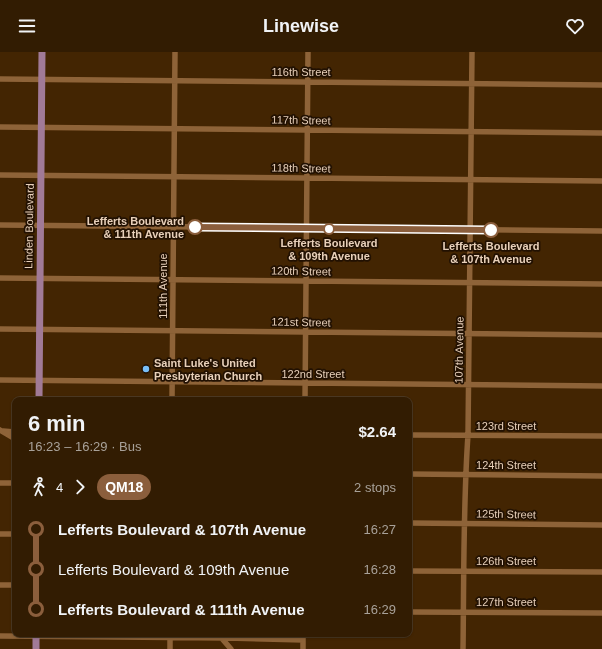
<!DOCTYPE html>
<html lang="en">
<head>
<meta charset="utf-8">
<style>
	body { margin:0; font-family:Helvetica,sans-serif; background:#3a250c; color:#f1f3f6; height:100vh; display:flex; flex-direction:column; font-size:15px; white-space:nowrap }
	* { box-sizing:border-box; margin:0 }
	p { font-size:13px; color:#a8a199 }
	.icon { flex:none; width:22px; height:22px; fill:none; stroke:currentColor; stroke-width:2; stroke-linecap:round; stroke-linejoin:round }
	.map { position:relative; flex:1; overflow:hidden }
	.side { position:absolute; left:12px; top:345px; width:400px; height:240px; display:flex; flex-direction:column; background:#321c02; border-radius:8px; box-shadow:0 1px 3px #0004,0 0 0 1px #4d3a24 }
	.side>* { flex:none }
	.badge { padding:0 8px; border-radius:13px; font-size:14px; line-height:26px }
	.map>.badge { position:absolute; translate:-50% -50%; box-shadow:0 0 0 2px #fff }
	.legs { display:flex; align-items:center; gap:6px; height:44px; padding:0 16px; font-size:13px }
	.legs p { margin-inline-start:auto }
	.head { display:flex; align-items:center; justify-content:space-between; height:68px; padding:0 16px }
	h1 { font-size:22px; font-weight:700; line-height:30px }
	ul { padding:0 16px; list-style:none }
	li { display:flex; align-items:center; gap:14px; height:40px; font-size:15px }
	li i { display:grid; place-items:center; width:6px; height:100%; margin:0 5px; background:currentColor }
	li i::after { content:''; width:10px; height:10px; margin:-5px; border:3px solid; border-radius:50%; background:#321c02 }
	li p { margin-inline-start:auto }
	li:first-child i { background:linear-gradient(#0000 50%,currentColor 0) }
	li:last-child i { background:linear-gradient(currentColor 50%,#0000 0) }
	header { display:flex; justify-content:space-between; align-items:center; height:52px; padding:0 16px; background:#321c02; font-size:18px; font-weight:700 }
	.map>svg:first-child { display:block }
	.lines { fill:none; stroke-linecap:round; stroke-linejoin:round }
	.minor { stroke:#8e6338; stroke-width:5.5 }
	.major { stroke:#a17a97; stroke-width:7 }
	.line-1-casing { stroke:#fff; stroke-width:9 }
	.line-1 { stroke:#8b5e3c; stroke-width:6 }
	.stop-1-dot { fill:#fff; stroke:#8b5e3c; stroke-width:2 }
	.poi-dot { fill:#79bff8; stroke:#221102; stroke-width:1.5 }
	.labels { text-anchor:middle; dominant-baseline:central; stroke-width:3.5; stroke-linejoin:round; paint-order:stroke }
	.street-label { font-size:11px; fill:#e8d0ba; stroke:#221102 }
	.stop-label { font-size:11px; font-weight:bold; fill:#e8d0ba; stroke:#221102 }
	.poi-label { font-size:11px; font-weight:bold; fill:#e8d0ba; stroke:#221102; text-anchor:start }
</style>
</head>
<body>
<header><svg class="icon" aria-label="menu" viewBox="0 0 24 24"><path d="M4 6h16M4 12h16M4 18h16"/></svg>Linewise<svg class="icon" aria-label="heart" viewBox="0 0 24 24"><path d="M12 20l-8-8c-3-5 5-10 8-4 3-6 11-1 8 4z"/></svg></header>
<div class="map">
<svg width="602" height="597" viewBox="0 0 602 597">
	<rect width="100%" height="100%" fill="#432502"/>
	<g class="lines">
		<path class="minor" d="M 0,27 L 602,33
			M 0,75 L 602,81
			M 0,123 L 602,129
			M 0,173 L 602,179
			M 0,226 L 602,232
			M 0,277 L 602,283
			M 0,328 L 602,334
			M 172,348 L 175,0
			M 305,348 L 308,0
			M 0,378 L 15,387
			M 3,379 L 15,380
			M 409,383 L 602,384
			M 409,422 L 602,424
			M 0,431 L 15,431
			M 409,471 L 602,473
			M 0,482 L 15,482
			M 409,519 L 602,520
			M 0,533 L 15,533
			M 409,560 L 602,561
			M 218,582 L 231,597
			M 0,584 L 227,586 L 303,588
			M 170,597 L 170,582
			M 303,597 L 303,582
			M 463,597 C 464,526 463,454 468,383 L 472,0"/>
		<path class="major" d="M 39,348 L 42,0
			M 36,597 L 36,582"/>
	</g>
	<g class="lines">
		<defs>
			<path id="line-1" d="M 195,175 L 491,178"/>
		</defs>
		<use href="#line-1" class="line-1-casing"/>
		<use href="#line-1" class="line-1"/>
	</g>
	<g class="stop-1-dot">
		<circle cx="195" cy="175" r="7"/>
		<circle cx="329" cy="177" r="5"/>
		<circle cx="491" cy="178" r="7"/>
	</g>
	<circle class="poi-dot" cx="146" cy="317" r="4"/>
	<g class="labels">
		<g class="street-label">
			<text x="301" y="20">116th Street</text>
			<text transform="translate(301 68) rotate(1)">117th Street</text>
			<text transform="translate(301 116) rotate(1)">118th Street</text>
			<text transform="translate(29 174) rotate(-89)">Linden Boulevard</text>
			<text transform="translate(301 219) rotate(1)">120th Street</text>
			<text transform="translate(163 234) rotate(-90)">111th Avenue</text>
			<text transform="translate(301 270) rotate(1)">121st Street</text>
			<text transform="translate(459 298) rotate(-89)">107th Avenue</text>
			<text x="313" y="322">122nd Street</text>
			<text x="506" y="374">123rd Street</text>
			<text x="506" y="413">124th Street</text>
			<text transform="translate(506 462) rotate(1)">125th Street</text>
			<text x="506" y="509">126th Street</text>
			<text x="506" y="550">127th Street</text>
		</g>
		<g class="stop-label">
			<text x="184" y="169" text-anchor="end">Lefferts Boulevard<tspan x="184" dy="13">&amp; 111th Avenue</tspan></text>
			<text x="329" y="191">Lefferts Boulevard<tspan x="329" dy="13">&amp; 109th Avenue</tspan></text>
			<text x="491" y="194">Lefferts Boulevard<tspan x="491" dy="13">&amp; 107th Avenue</tspan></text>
		</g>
		<g class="poi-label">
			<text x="154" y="311">Saint Luke's United<tspan x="154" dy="13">Presbyterian Church</tspan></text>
		</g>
	</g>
</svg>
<section class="side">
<div class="head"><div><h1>6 min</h1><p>16:23 – 16:29 · Bus</p></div><b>$2.64</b></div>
<div class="legs"><svg class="icon" aria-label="walk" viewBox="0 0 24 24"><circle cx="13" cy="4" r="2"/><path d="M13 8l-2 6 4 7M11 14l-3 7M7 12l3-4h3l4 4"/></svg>4<svg class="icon" aria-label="forward" viewBox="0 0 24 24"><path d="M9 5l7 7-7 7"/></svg><b class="badge" style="background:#8b5e3c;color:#fff">QM18</b><p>2 stops</p></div>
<ul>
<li><i style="color:#8b5e3c"></i><b>Lefferts Boulevard &amp; 107th Avenue</b><p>16:27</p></li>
<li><i style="color:#8b5e3c"></i><span>Lefferts Boulevard &amp; 109th Avenue</span><p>16:28</p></li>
<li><i style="color:#8b5e3c"></i><b>Lefferts Boulevard &amp; 111th Avenue</b><p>16:29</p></li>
</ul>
</section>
</div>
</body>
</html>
